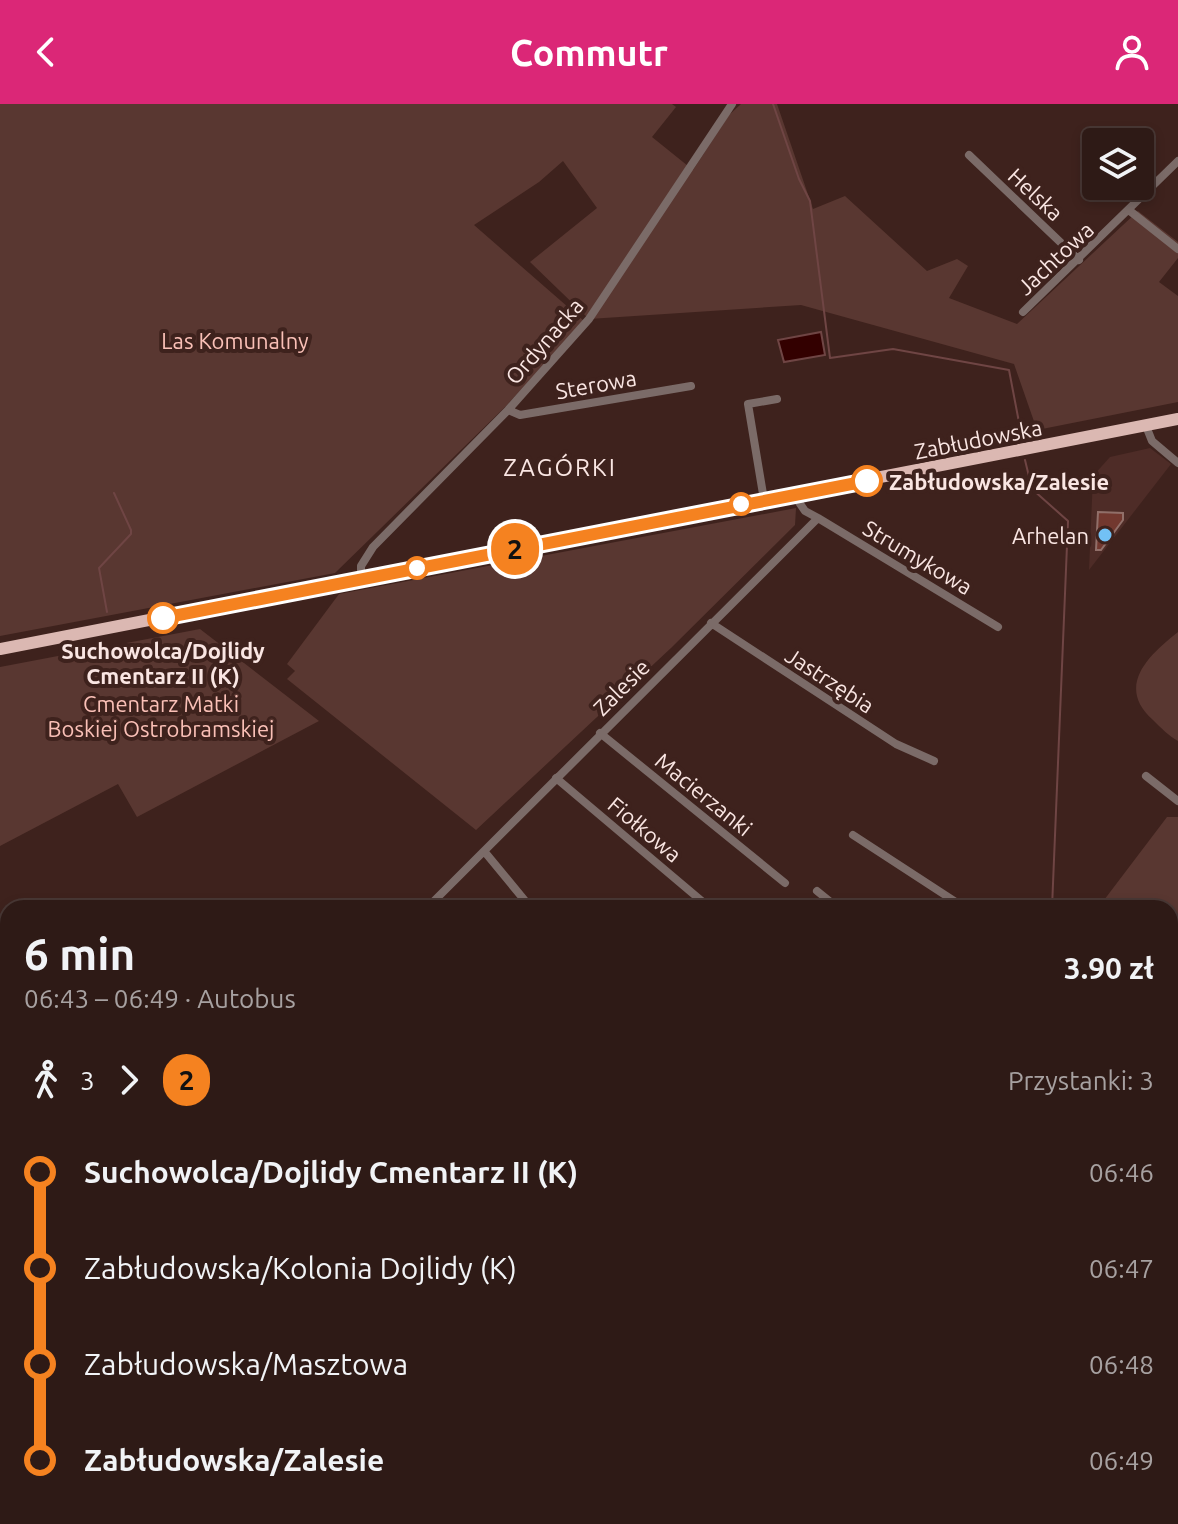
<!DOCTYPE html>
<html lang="pl">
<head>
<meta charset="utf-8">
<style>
	body { margin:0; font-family:Ubuntu,sans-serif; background:#36231f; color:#f1f3f6; height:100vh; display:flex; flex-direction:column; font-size:30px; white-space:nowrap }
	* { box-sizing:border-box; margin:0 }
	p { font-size:26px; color:#a7a1a1 }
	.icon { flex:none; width:44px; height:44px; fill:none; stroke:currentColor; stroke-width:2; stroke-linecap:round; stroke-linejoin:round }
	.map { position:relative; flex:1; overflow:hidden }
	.side { position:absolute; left:0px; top:796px; width:1178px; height:624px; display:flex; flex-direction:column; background:#2e1a16; border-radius:24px 24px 0 0; box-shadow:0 4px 12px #0003,0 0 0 2px #493835 }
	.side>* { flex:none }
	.badge { padding:0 16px; border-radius:26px; font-size:28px; line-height:52px }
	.tools { position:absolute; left:1082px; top:24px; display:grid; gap:16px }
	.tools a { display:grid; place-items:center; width:72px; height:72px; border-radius:8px; background:#2e1a16; box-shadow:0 4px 12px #0003,0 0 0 2px #493835; font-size:40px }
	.map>.badge { position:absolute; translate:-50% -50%; box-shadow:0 0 0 4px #fff }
	.legs { display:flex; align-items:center; gap:12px; height:88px; padding:0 24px; font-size:26px }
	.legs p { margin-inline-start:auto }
	.overview { display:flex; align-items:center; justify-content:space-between; height:136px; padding:0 24px }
	h1 { font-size:44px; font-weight:600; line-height:60px }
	ul { padding:0 24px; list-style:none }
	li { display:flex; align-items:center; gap:28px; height:96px; font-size:30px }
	li i { display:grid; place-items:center; width:12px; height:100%; margin:0 10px; background:currentColor }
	li i::after { content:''; width:20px; height:20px; margin:-10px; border:6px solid; border-radius:50%; background:#2e1a16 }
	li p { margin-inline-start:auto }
	li:first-child i { background:linear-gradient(#0000 50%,currentColor 0) }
	li:last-child i { background:linear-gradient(currentColor 50%,#0000 0) }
	header { display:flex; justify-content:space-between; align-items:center; height:104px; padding:0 24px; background:#db2777; color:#fff; font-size:36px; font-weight:600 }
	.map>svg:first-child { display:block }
	.built { fill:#4e2c27 }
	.green { fill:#593731 }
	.water { fill:#300; stroke:#6f4544; stroke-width:2 }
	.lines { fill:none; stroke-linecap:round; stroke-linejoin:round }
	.stream { stroke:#6f4544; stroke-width:2 }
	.building { fill:#72382f; stroke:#916f69; stroke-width:2 }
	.minor { stroke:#7b6b68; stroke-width:8 }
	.tertiary { stroke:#7b6b68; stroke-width:10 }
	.trunk { stroke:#dbb8b2; stroke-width:12 }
	.line-1-casing { stroke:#fff; stroke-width:18 }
	.line-1 { stroke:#f58220; stroke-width:12 }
	.stop-1-dot { fill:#fff; stroke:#f58220; stroke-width:4 }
	.poi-dot { fill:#72c1f5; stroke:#3e221d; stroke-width:3 }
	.labels { text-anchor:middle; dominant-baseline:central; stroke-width:8; stroke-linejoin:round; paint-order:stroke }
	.street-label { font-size:22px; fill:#fae6e3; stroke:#3e221d }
	.park-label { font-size:22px; fill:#fac0b7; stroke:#3e221d }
	.stop-label { font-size:22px; font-weight:bold; fill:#fae6e3; stroke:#3e221d; text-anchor:start }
	.poi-label { font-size:22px; fill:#fae6e3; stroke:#3e221d; text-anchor:end }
	.neighbourhood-label { font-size:24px; letter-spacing:2px; fill:#fae6e3; stroke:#3e221d }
</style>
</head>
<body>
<header><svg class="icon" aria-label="back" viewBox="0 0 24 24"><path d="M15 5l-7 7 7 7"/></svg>Commutr<svg class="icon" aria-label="person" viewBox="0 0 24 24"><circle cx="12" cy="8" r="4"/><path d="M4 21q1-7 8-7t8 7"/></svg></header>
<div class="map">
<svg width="1178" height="1420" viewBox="0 0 1178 1420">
	<rect width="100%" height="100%" fill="#3e221d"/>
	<path class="built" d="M 1150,344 L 1171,360 L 1089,466 L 1093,372 L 1110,353 Z"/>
	<path class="green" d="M 0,0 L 672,0 L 676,3 L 652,33 L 693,66 L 729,11 L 741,0 L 777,0 L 813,105 L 845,92 L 927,167 L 957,155 L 968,162 L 949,194 L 1017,220 L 1138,107 L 1178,138 L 1178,154 L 1159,178 L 1178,192 L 1178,298 L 1037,326 L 1014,260 L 801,201 L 589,215 L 530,158 L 597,104 L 563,57 L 539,78 L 474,121 L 584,217 L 506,302 L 335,469 L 0,532 Z
		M 796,404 L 795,421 L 671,544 L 476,726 L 287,575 L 295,567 L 287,560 L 339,490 Z
		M 200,525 L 319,617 L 137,713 L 118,680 L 0,742 L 0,563 Z
		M 1178,528 L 1178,637 C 1169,632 1161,624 1153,616 C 1115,582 1149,551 1178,528 Z
		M 1167,713 L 1178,713 L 1178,906 L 1170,916 L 1170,804 L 1098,804 Z
		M 509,1412 L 702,1412 L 706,1420 L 509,1420 Z"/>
	<path class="water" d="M 821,228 L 825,251 L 784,258 L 778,236 Z"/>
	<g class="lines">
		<path class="stream" d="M 773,0 L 799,75 L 810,97 L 830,254 L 893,245 L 1009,266 L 1022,334
			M 1025,356 L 1032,385 L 1068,417 L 1052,804
			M 107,508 L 99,464 L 131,430 L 131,426 L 114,389
			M 1170,1216 L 1178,1223"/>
	</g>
	<path class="building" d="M 1098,408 L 1123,409 L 1123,416 L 1101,446 L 1096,446 Z"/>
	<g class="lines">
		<path class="minor" d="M 969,51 L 1079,156
			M 1130,107 L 1178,145
			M 1023,208 L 1178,57
			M 508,306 L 520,311 L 691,282
			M 1146,322 L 1152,337 L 1178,359
			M 764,396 L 748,300 L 777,295
			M 818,414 L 998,523
			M 361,475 L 361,462 L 373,443 L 508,306 L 589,215 L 732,0
			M 711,519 L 896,640 L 934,657
			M 600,629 L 785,779
			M 1146,672 L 1178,697
			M 556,674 L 710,804
			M 853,731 L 965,804
			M 484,747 L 531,804
			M 817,787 L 838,804
			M 427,804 L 818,414 L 805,407 L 794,391
			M 0,831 L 8,837
			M 1170,1023 L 1178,1031
			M 1170,1120 L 1178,1128
			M 0,1225 L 8,1217
			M 1170,1394 L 1178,1383
			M 947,1419 L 953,1412
			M 178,1420 L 184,1412
			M 300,1420 L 306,1412
			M 418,1420 L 425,1412
			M 836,1420 L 843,1412
			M 1150,1420 L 1156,1412"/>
		<path class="tertiary" d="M 0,1193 L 8,1198
			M 1170,1261 L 1178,1250
			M 274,1412 L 284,1420
			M 1046,1420 L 1052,1412"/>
		<path class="trunk" d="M 0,545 L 1178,315"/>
	</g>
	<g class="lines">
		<defs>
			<path id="line-1" d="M 163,514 L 867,377"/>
		</defs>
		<use href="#line-1" class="line-1-casing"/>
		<use href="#line-1" class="line-1"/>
	</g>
	<g class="stop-1-dot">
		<circle cx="867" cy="377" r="14"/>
		<circle cx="741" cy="400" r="10"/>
		<circle cx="417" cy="464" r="10"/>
		<circle cx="163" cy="514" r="14"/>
	</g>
	<circle class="poi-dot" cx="1105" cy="431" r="8"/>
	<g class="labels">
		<g class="street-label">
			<text transform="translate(1036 90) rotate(43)">Helska</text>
			<text transform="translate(1055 154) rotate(-43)">Jachtowa</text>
			<text transform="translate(544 237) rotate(-49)">Ordynacka</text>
			<text transform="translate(596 280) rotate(-10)">Sterowa</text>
			<text transform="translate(978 335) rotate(-11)">Zabłudowska</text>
			<text transform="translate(918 453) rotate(31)">Strumykowa</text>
			<text transform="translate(830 576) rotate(33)">Jastrzębia</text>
			<text transform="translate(621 583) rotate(-45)">Zalesie</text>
			<text transform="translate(704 690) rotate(39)">Macierzanki</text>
			<text transform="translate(645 725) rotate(40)">Fiołkowa</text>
		</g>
		<g class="park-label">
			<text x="235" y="236">Las Komunalny</text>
			<text x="161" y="599">Cmentarz Matki<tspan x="161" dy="25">Boskiej Ostrobramskiej</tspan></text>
		</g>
		<g class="stop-label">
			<text x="889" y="377">Zabłudowska/Zalesie</text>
			<text x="163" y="546" text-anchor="middle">Suchowolca/Dojlidy<tspan x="163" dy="25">Cmentarz II (K)</tspan></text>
		</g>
		<g class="poi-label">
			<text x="1089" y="431">Arhelan</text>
		</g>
		<g class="neighbourhood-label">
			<text x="560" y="363">ZAGÓRKI</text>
		</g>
	</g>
</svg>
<div class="tools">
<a><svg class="icon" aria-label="layers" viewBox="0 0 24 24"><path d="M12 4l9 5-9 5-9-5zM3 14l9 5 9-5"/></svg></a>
</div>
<b class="badge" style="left:515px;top:445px;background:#f58220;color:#111">2</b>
<section class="side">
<div class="overview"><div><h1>6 min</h1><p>06:43 – 06:49 · Autobus</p></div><b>3.90 zł</b></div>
<div class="legs"><svg class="icon" aria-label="walk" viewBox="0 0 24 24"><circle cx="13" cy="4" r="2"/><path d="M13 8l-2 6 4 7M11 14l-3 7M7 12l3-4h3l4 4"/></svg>3<svg class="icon" aria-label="forward" viewBox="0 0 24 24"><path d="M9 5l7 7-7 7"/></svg><b class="badge" style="background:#f58220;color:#111">2</b><p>Przystanki: 3</p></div>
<ul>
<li><i style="color:#f58220"></i><b>Suchowolca/Dojlidy Cmentarz II (K)</b><p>06:46</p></li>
<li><i style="color:#f58220"></i><span>Zabłudowska/Kolonia Dojlidy (K)</span><p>06:47</p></li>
<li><i style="color:#f58220"></i><span>Zabłudowska/Masztowa</span><p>06:48</p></li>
<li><i style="color:#f58220"></i><b>Zabłudowska/Zalesie</b><p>06:49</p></li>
</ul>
</section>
</div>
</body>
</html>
